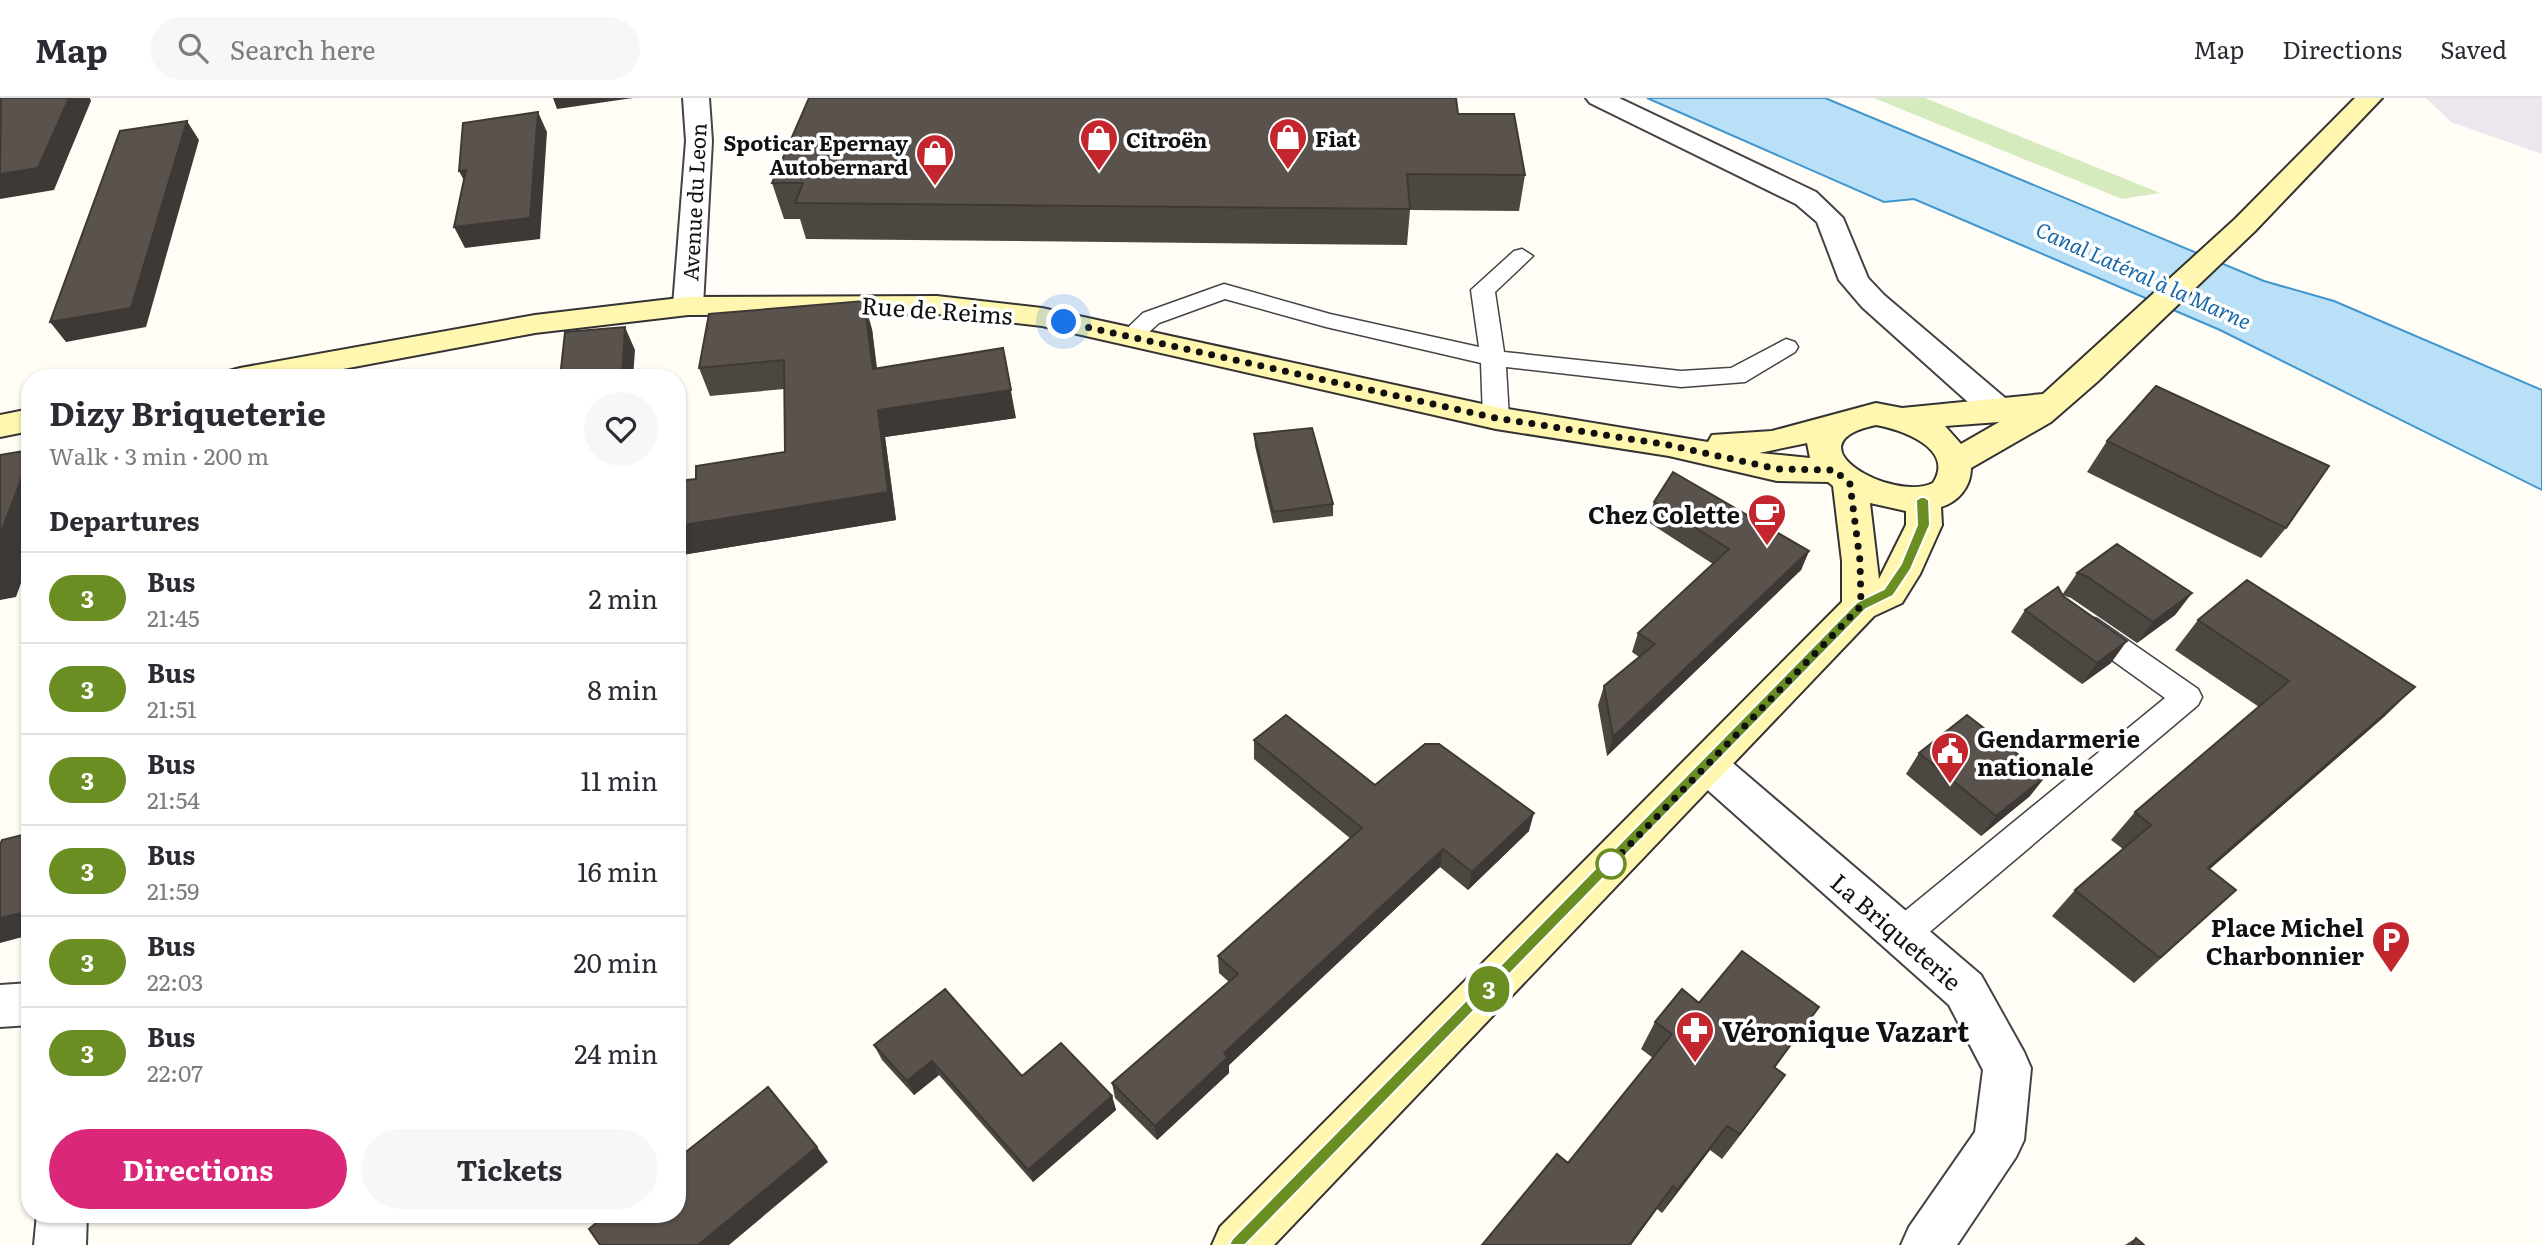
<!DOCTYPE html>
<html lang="en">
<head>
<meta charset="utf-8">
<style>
	body { margin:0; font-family:Literata,serif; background:#f7f7f7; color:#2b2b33; height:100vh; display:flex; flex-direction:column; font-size:26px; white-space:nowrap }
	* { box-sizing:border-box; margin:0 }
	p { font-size:23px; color:#7c7c81 }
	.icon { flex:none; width:38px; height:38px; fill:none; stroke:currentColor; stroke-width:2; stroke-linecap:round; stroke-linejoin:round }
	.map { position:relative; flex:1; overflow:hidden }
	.details { position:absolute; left:21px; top:271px; width:665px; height:854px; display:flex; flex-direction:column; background:#fff; border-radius:28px; box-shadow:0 2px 5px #0004 }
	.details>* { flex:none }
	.badge { padding:0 14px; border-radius:23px; font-size:24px; line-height:46px }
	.you { position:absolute; width:35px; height:35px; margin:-18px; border:5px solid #fff; border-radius:50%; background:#1a73e8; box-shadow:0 0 0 10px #1a73e833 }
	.map>.badge { position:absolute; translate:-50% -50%; box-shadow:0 0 0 4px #fff }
	h2 { padding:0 28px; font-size:26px; line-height:63px }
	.round { display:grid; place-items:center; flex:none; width:74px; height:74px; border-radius:37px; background:#f7f7f7 }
	.headline { display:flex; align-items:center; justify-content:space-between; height:119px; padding:0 28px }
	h1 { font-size:33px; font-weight:700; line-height:52px }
	.cta { display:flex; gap:14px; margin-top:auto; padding:14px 28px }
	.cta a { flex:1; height:80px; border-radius:42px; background:#db2777; color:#fff; font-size:28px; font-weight:700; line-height:80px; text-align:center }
	.cta a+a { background:#f7f7f7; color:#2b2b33 }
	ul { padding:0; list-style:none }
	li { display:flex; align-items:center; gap:21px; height:91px; padding:0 28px; border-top:2px solid #e1e1e2 }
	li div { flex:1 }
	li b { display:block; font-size:26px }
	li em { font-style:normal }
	li .badge { min-width:77px; font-weight:700; text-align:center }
	header { display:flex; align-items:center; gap:42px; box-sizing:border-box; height:98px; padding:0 35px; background:#fff; border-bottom:2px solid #e1e1e2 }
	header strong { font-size:33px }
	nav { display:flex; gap:38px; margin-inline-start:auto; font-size:24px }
	.search { width:490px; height:63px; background:#f7f7f7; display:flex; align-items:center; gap:18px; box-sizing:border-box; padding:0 24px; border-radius:38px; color:#7c7c81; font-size:26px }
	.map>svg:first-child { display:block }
	.industrial { fill:#eee6ef }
	.green { fill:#d5ebbd }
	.water { fill:#b9e0f7; stroke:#3f96cf; stroke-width:2 }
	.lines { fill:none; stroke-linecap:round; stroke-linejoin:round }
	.service-casing { stroke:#444; stroke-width:3 }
	.minor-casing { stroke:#444; stroke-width:4 }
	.secondary-casing { stroke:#333; stroke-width:4 }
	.service { fill:#fff; fill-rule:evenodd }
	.minor { fill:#fff; fill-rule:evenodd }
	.secondary { fill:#fff6b0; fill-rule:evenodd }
	.wall { fill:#4d4742 }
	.shaded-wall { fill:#3f3936 }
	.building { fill:#5a524d; stroke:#3f3936; stroke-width:2 }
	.line { fill:#6b8e23; stroke:#fff; stroke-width:2 }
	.walk { stroke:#111; stroke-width:7; stroke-dasharray:0 12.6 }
	.stop-dot { fill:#fff; stroke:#6b8e23; stroke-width:3.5 }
	.labels { text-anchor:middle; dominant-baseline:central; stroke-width:7; stroke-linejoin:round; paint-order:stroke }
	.far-poi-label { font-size:21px; font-weight:bold; fill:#111; stroke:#fff; text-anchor:start }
	.far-street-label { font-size:21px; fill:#111; stroke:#fff }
	.far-water-label { font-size:21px; font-style:italic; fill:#1768a6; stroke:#fff }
	.street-label { font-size:24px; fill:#111; stroke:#fff }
	.poi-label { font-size:24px; font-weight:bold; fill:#111; stroke:#fff; text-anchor:end }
	.near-poi-label { font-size:28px; font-weight:bold; fill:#111; stroke:#fff; text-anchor:start }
</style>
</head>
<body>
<header>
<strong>Map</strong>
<div class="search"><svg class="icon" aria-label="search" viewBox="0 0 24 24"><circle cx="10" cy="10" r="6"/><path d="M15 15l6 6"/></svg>Search here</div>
<nav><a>Map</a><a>Directions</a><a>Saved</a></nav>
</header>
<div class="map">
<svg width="2542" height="1147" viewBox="0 0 2542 1147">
	<rect width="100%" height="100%" fill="#fffdf5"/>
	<path class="industrial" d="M 2426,0 L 2542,0 L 2542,56 L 2451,24 Z"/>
	<path class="green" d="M 1874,0 L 1925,0 L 2160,95 L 2122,101 Z"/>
	<path class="water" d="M 1647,0 L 1825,0 L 2264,183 L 2334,203 L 2542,292 L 2542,392 L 2220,232 L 1914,101 L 1884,104 Z"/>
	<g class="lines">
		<defs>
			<path id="service" d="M 1522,151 L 1533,158 L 1495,194 L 1504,254 L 1681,273 L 1731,270 L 1786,241 L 1795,244 L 1798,249 L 1795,254 L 1745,284 L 1681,289 L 1506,269 L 1509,320 L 1505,326 L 1496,328 L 1487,326 L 1483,320 L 1481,265 L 1326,229 L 1225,201 L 1159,225 L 1138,244 L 1122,244 L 1118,239 L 1143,215 L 1224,186 L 1330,216 L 1479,249 L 1471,192 L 1514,153 Z
				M 2087,518 L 2097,521 L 2198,591 L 2202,599 L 2198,607 L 1913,848 L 1901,852 L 1889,848 L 1884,837 L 1889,826 L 2165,600 L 2077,537 L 2073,529 L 2077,521 Z"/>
			<path id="minor" d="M 683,0 L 709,0 L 712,43 L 703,208 L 699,215 L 688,217 L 677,215 L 673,208 L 686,43 Z
				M 1586,0 L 1619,0 L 1816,94 L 1843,120 L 1868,180 L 1884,197 L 2011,305 L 2015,313 L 2011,321 L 1999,324 L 1987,321 L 1862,209 L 1839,182 L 1817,124 L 1796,106 L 1590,5 Z
				M 1707,650 L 1721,655 L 1981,877 L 2024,954 L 2031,970 L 2024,1042 L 2016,1059 L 1957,1147 L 1901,1147 L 1909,1129 L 1975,1034 L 1983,972 L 1949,907 L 1693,679 L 1687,667 L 1693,655 Z
				M 30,885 L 30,927 L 0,929 L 0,887 Z
				M 37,1116 L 87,1116 L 86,1147 L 34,1147 Z"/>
			<path id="secondary" d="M 2355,0 L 2382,0 L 2255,133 L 2097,284 L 2051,324 L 1971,370 C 1971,389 1958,404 1941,409 L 1942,427 L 1920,476 L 1902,505 L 1874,518 L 1274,1147 L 1212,1147 L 1220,1129 L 1842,504 L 1842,463 L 1833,388 L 1828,384 L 1777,383 L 1669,358 L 1496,331 L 1042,228 L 937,216 L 688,217 L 535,235 L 295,280 L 224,280 L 229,273 L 240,270 L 535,217 L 688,199 L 937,198 L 1042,210 L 1496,309 L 1708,344 L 1712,337 L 1772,333 L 1876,305 L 1902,310 L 2043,296 L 2235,121 ZM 2001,323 L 1961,346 L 1945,328 L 1999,324 ZM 1876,327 C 1900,331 1956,350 1933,385 C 1894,405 1786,346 1876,327 ZM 1807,345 L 1810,360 L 1759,355 ZM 1870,405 L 1906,413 L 1906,427 L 1879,481 Z
				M 30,311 L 30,333 L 0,339 L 0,317 Z"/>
		</defs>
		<use href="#service" class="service-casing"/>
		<use href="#minor" class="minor-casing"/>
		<use href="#secondary" class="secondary-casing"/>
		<use href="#service" class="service"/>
		<use href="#minor" class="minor"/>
		<use href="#secondary" class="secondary"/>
	</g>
	<path class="wall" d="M 1458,16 L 1525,77 L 1519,113 L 1410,112 L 1407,147 L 806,141 L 800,121 L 784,121 L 772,85 Z
		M 872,231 L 877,270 L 1016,320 L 885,339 L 896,422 L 682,457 L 696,381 L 785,354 L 784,291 L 710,298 L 699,270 Z
		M 1254,336 L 1333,406 L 1333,418 L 1273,425 L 1255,348 Z
		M 2107,343 L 2286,430 L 2261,460 L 2087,374 Z
		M 1654,404 L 1809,453 L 1801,472 L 1607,658 L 1598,607 L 1604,588 L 1639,559 L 1632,554 L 1638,535 L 1713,466 L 1648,424 Z
		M 2077,475 L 2192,495 L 2175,517 L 2137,545 L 2071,500 L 2062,497 Z
		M 2063,498 L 2111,565 L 2082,586 L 2011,534 L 2025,512 Z
		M 2198,522 L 2385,618 L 2210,771 L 2236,792 L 2134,885 L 2052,818 L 2075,792 L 2123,751 L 2111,742 L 2135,714 L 2259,609 L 2175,552 Z
		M 1254,642 L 1375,687 L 1529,733 L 1468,792 L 1440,769 L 1229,967 L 1229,975 L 1157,1042 L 1115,1000 L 1112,985 L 1229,884 L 1219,875 L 1218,858 L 1351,741 L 1254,661 Z
		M 1919,655 L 2030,698 L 1981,738 L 1906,676 Z
		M 1699,905 L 1819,909 L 1775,970 L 1766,1003 L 1722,1061 L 1710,1052 L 1662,1115 L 1657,1111 L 1631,1147 L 1482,1147 L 1568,1065 L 1653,960 L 1641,951 L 1655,924 Z
		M 874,947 L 1112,998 L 1116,1012 L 1033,1084 L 939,977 L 914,997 L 882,962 Z
		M 2136,1140 L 2144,1147 L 2125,1147 Z"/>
	<path class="shaded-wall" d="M 69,0 L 90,0 L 91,3 L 54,92 L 0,101 L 0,76 Z
		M 553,0 L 633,0 L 557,11 Z
		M 538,14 L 547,34 L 540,141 L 465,150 L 454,129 Z
		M 187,23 L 199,42 L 146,229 L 66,244 L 50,224 Z
		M 466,72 L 470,94 L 459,73 Z
		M 864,203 L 872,231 L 880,299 L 873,271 Z
		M 625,229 L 635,252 L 633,280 L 622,280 Z
		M 1003,250 L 1016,320 L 885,339 L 896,422 L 682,457 L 677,447 L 677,428 L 878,312 Z
		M 30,358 L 30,460 L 16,499 L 0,502 L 0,437 Z
		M 1809,453 L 1801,472 L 1607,658 L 1613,639 Z
		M 2192,495 L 2175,517 L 2137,545 L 2153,524 Z
		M 2127,543 L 2111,565 L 2082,586 L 2097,565 Z
		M 2415,589 L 2385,618 L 2181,796 L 2208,770 Z
		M 2046,678 L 2030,698 L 1981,738 L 1996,718 Z
		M 1534,715 L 1529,733 L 1468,792 L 1472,774 Z
		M 1443,751 L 1440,769 L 1229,967 L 1229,975 L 1157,1042 L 1155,1028 L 1224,955 Z
		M 30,813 L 30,837 L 0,845 L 0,820 Z
		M 932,963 L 939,977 L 914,997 L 907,983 Z
		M 1785,977 L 1766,1003 L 1722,1061 L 1740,1036 Z
		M 1112,998 L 1116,1012 L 1033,1084 L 1028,1072 Z
		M 1727,1028 L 1710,1052 L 1662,1115 L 1677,1092 Z
		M 817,1049 L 828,1064 L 729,1147 L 698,1147 Z
		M 1673,1088 L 1657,1111 L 1631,1147 L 1629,1147 Z"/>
	<path class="building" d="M 1,0 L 69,0 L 38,70 L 0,76 Z
		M 809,0 L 1456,0 L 1458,16 L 1514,16 L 1525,77 L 1407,76 L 1410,111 L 795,105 L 803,85 L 772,85 Z
		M 538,14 L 530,120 L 454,129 L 466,72 L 459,73 L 463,25 Z
		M 187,23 L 131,210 L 50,224 L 120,33 Z
		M 864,203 L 873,271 L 1003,250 L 1011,292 L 878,312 L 888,394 L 677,428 L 678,383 L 696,381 L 696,368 L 785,354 L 784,262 L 699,270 L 709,216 Z
		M 625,229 L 622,280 L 560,280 L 565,234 Z
		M 2156,288 L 2329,368 L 2286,430 L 2107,343 Z
		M 1312,330 L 1333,406 L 1273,414 L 1254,336 Z
		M 30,352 L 30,358 L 0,437 L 0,357 Z
		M 1673,374 L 1809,453 L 1613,639 L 1604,588 L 1655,546 L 1638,535 L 1729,451 L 1654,404 Z
		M 2117,446 L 2192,495 L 2153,524 L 2086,478 L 2077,475 Z
		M 2247,482 L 2415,589 L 2208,770 L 2236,792 L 2160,860 L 2075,792 L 2151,727 L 2135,714 L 2289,583 L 2198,522 Z
		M 2058,489 L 2063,498 L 2127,543 L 2097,565 L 2025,512 Z
		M 1286,617 L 1375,687 L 1425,646 L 1439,646 L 1534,715 L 1472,774 L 1443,751 L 1224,955 L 1228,959 L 1155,1028 L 1112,985 L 1238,876 L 1218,858 L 1362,730 L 1254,642 Z
		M 1967,617 L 2046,678 L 1996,718 L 1919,655 Z
		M 30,735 L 30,813 L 0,820 L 0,747 L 2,742 Z
		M 1742,853 L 1819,909 L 1774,969 L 1785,977 L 1740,1036 L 1727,1028 L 1677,1092 L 1673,1088 L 1629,1147 L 1482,1147 L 1557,1056 L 1568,1065 L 1672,936 L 1655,924 L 1682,891 L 1699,905 Z
		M 945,891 L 1022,978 L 1061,945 L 1112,998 L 1028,1072 L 932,963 L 907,983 L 874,947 Z
		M 768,989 L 817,1049 L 698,1147 L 600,1147 L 589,1131 L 607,1116 L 677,1116 L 677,1061 Z
		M 2136,1140 L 2144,1147 L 2132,1147 Z"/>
	<path class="line" d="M 1923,398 L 1929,402 L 1930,427 L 1911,471 L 1893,498 L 1866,511 L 1245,1147 L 1229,1147 L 1232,1141 L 1857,504 L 1884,491 L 1901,466 L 1917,427 L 1916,402 Z"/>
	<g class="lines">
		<path class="walk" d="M 1064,224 L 1496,320 L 1669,347 L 1777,371 L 1834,372 L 1850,386 L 1860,463 L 1861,508 L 1611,766"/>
	</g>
	<defs>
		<symbol id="shop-pin" viewBox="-11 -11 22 30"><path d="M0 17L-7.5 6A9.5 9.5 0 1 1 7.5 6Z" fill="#c4262e" stroke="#fff"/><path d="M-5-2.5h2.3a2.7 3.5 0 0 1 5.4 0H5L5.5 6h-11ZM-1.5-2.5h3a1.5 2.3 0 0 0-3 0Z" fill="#fff"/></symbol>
		<symbol id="cafe-pin" viewBox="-11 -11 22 30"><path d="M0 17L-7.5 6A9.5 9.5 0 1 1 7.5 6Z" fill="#c4262e" stroke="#fff"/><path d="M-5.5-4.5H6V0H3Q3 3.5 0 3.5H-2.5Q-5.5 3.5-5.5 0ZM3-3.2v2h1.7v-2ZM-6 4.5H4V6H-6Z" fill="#fff"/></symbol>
		<symbol id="civic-pin" viewBox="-11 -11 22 30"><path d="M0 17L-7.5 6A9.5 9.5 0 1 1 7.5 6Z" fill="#c4262e" stroke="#fff"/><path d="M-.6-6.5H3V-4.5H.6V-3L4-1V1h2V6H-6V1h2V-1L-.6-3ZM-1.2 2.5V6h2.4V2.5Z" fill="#fff"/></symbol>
		<symbol id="parking-pin" viewBox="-11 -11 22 30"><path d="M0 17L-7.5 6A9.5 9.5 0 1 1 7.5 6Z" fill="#c4262e" stroke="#fff"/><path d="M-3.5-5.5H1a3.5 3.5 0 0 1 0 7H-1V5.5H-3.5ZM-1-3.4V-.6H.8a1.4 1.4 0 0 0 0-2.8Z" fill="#fff"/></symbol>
		<symbol id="pharmacy-pin" viewBox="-11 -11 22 30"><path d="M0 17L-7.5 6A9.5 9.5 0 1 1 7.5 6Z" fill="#c4262e" stroke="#fff"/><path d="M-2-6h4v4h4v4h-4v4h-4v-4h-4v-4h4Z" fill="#fff"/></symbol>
	</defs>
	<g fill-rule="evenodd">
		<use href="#shop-pin" x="1266" y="17" width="44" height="60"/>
		<use href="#shop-pin" x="1077" y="18" width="44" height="60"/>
		<use href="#shop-pin" x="913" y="33" width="44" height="60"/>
		<use href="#cafe-pin" x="1745" y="393" width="44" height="60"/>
		<use href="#civic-pin" x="1928" y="631" width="44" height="60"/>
		<use href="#parking-pin" x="2369" y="820" width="44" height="60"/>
		<use href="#pharmacy-pin" x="1673" y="910" width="44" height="60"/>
	</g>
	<circle class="stop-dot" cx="1611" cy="766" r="14"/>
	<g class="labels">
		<g class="far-poi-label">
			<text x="1315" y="39">Fiat</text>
			<text x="1126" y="40">Citroën</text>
			<text x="908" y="43" text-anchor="end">Spoticar Epernay<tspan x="908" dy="24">Autobernard</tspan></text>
		</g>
		<g class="far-street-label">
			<text transform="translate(693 104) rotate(-87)">Avenue du Leon</text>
		</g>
		<g class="far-water-label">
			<text transform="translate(2144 176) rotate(24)">Canal Latéral à la Marne</text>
		</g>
		<g class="street-label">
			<text transform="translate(937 211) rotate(4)">Rue de Reims</text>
			<text transform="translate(1897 833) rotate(41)">La Briqueterie</text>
		</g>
		<g class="poi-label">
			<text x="1740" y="415">Chez Colette</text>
			<text x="1977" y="639" text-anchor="start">Gendarmerie<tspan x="1977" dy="28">nationale</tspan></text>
			<text x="2364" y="828">Place Michel<tspan x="2364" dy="28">Charbonnier</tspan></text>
		</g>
		<g class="near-poi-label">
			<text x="1722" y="932">Véronique Vazart</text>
		</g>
	</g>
</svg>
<div class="you" style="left:1064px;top:224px"></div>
<b class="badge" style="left:1489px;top:891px;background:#6b8e23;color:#fff">3</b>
<section class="details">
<div class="headline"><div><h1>Dizy Briqueterie</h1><p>Walk · 3 min · 200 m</p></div><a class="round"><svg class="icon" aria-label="heart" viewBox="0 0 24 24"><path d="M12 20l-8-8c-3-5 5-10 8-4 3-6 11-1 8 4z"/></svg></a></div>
<h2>Departures</h2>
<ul>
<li><span class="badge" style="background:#6b8e23;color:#fff">3</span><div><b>Bus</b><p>21:45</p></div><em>2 min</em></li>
<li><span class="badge" style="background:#6b8e23;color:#fff">3</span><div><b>Bus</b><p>21:51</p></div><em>8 min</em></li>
<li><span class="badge" style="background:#6b8e23;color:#fff">3</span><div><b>Bus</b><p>21:54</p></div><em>11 min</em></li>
<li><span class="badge" style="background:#6b8e23;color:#fff">3</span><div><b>Bus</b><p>21:59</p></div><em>16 min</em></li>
<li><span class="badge" style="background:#6b8e23;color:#fff">3</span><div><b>Bus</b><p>22:03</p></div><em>20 min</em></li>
<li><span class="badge" style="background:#6b8e23;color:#fff">3</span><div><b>Bus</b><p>22:07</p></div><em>24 min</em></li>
</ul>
<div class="cta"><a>Directions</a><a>Tickets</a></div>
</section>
</div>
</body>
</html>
